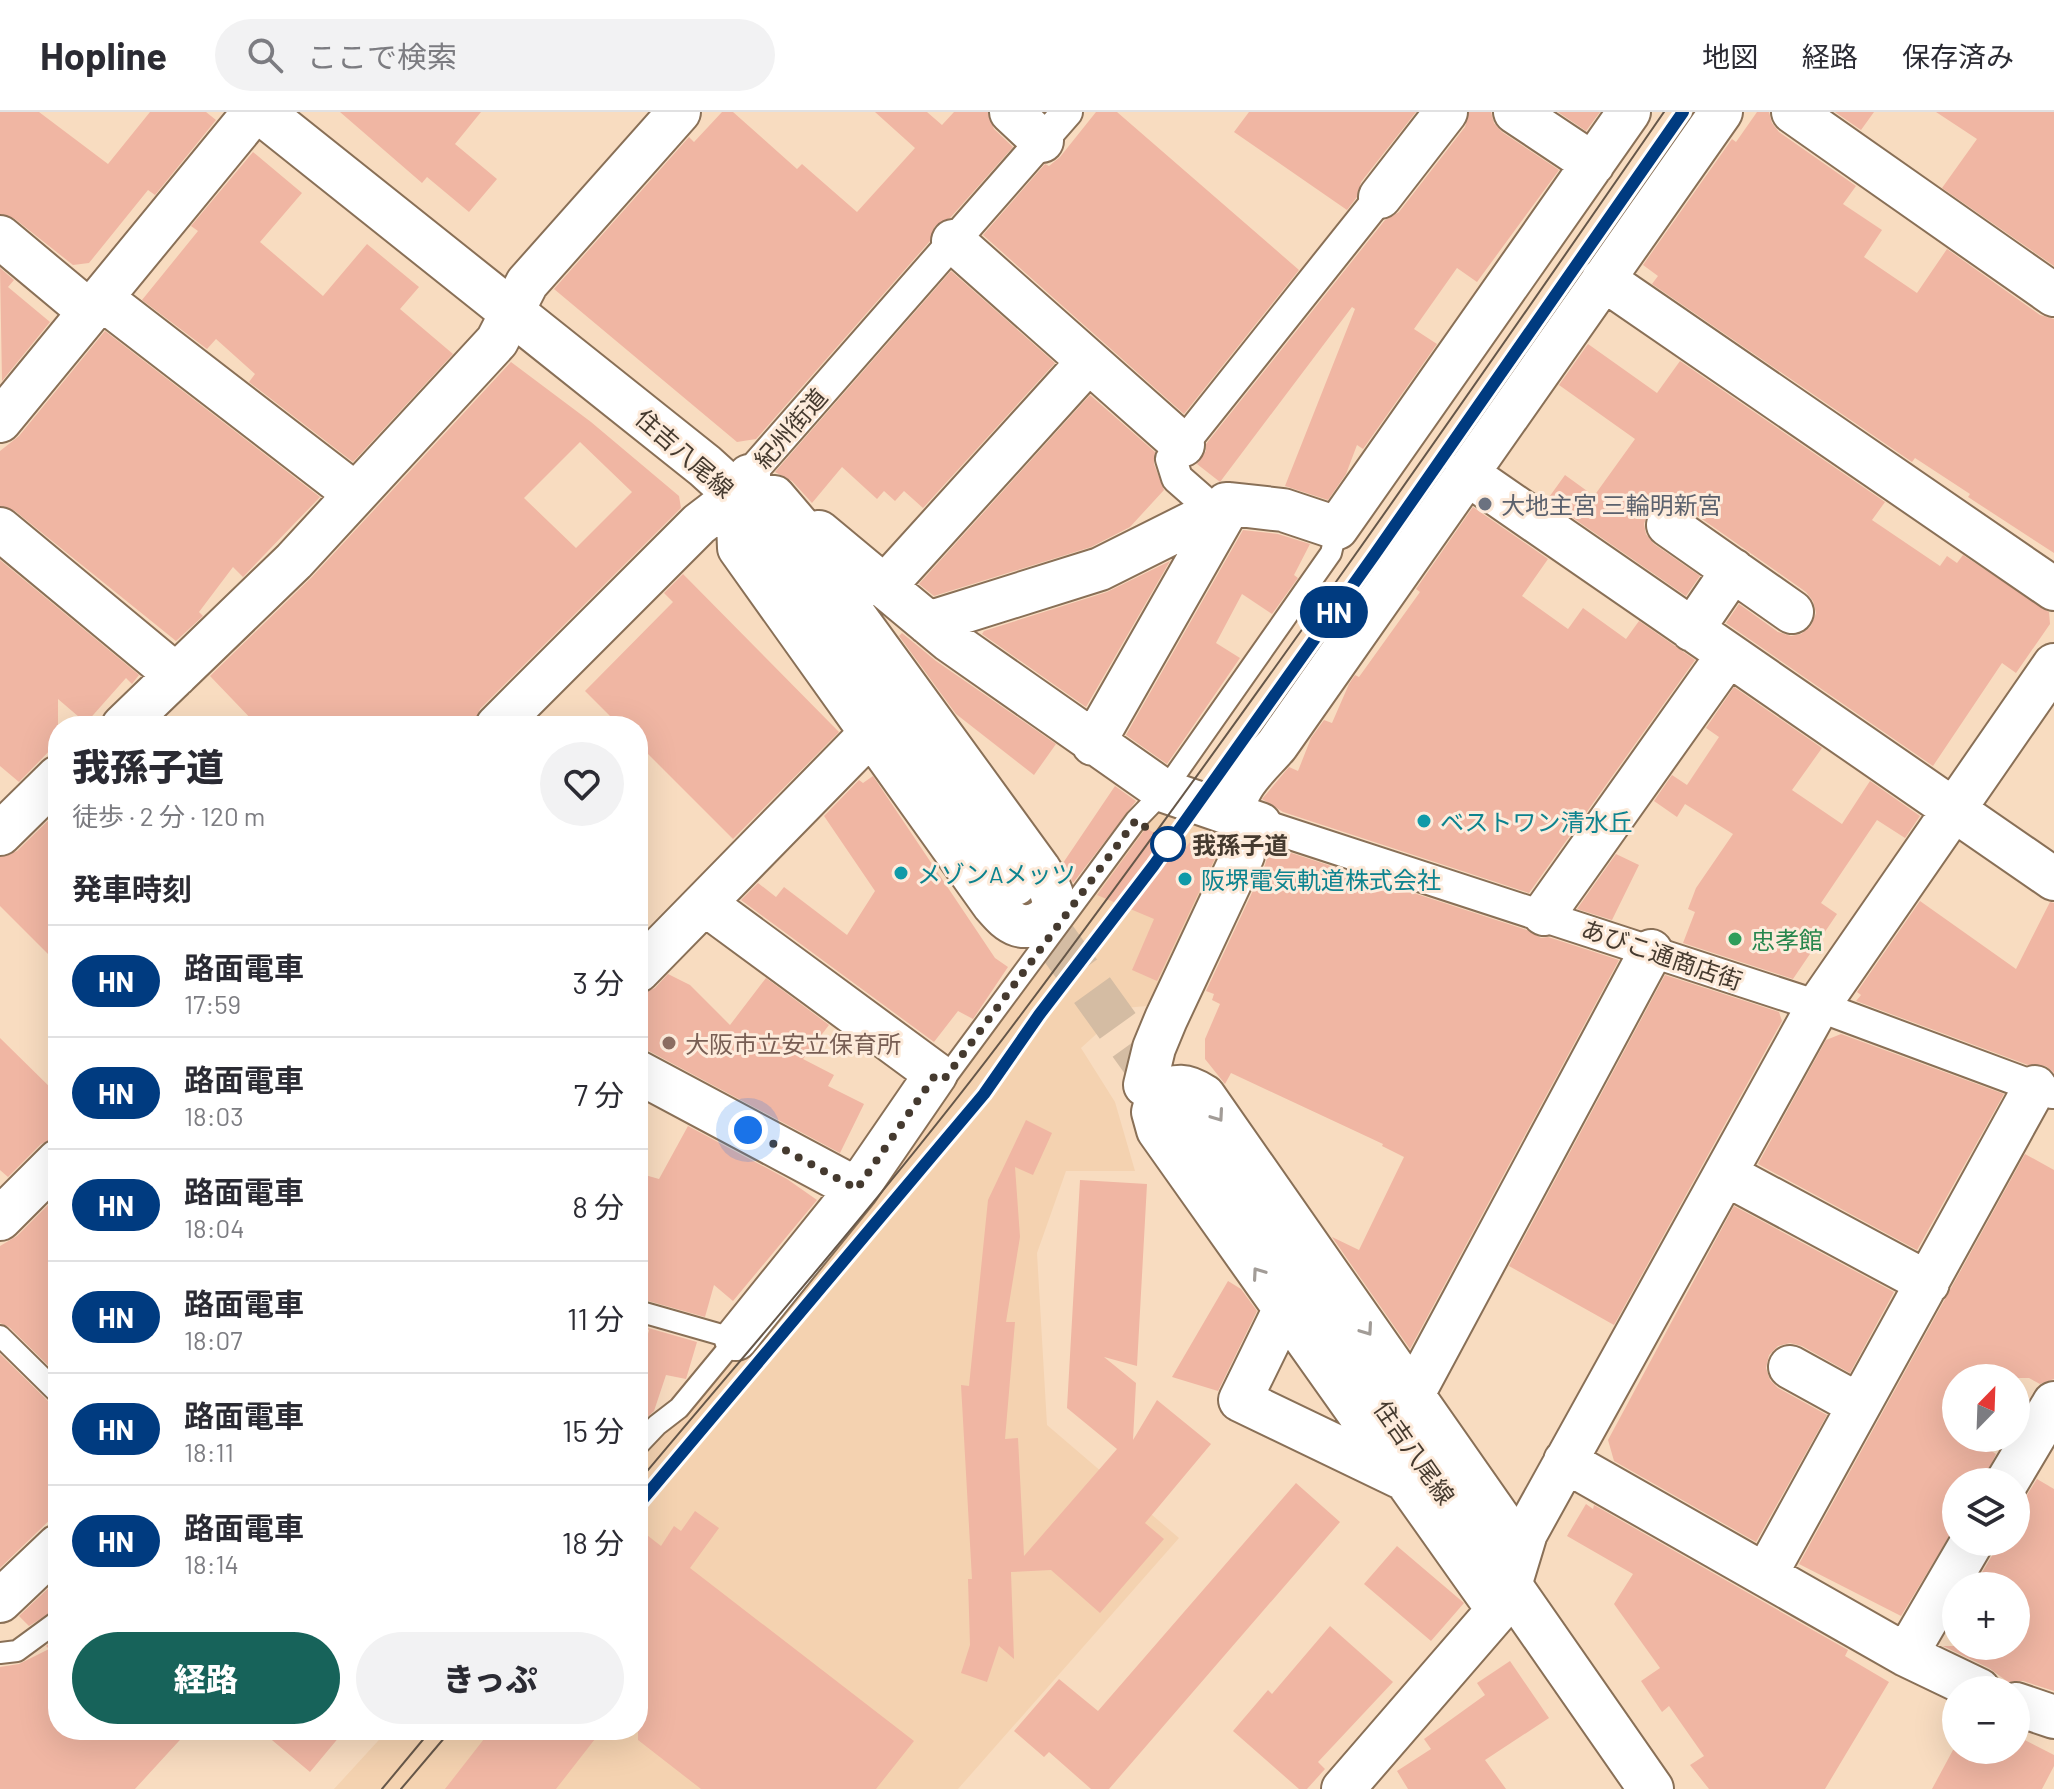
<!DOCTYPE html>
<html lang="ja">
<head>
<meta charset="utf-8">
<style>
	body { margin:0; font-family:Barlow,"Noto Sans JP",sans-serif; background:#f2f2f3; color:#2b2b33; height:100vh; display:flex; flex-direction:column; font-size:30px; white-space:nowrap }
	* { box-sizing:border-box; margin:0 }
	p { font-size:26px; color:#7c7c81 }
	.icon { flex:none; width:44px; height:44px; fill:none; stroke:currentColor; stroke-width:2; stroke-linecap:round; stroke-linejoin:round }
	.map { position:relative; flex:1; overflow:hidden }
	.side { position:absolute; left:48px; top:604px; width:600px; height:1024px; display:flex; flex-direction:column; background:#fff; border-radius:32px; box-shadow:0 8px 32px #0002 }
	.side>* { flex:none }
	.badge { padding:0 16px; border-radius:26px; font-size:28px; line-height:52px }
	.needle { width:52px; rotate:23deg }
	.fabs { position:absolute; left:1942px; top:1252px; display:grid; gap:16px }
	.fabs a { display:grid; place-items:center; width:88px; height:88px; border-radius:50%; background:#fff; box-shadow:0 8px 32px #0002; font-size:40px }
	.you { position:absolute; width:40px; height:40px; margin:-20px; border:6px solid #fff; border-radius:50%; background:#1a73e8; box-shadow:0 0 0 12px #1a73e833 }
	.map>.badge { position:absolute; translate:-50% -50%; box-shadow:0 0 0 4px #fff }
	h2 { padding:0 24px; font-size:30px; line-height:72px }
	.round { display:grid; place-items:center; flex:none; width:84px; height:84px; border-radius:42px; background:#f2f2f3 }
	.head { display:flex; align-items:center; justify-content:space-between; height:136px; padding:0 24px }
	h1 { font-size:38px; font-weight:800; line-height:60px }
	.primary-button { display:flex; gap:16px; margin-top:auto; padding:16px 24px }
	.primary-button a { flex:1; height:92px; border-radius:48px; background:#17635a; color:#fff; font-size:32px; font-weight:800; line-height:92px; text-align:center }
	.primary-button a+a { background:#f2f2f3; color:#2b2b33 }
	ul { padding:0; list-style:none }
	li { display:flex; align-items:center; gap:24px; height:112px; padding:0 24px; border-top:2px solid #e1e1e2 }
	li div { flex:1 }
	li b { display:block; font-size:30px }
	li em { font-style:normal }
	li .badge { min-width:88px; font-weight:700; text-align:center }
	header { display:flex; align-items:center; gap:48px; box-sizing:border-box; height:112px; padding:0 40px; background:#fff; border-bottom:2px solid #e1e1e2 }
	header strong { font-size:38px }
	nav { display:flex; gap:44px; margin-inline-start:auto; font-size:28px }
	.search { width:560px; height:72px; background:#f2f2f3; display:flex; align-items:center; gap:20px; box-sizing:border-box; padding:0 28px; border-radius:44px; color:#7c7c81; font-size:30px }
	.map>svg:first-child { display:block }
	.built { fill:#f4d2b0 }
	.building { fill:#f0b6a3; fill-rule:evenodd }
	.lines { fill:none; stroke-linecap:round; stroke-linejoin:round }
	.primary-tunnel { stroke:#d4bca3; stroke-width:44; stroke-dasharray:44 22; stroke-linecap:butt }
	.service-casing { stroke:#897057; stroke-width:24 }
	.pedestrian-casing { stroke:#897057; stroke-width:34 }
	.minor-casing { stroke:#897057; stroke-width:46 }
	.primary-casing { stroke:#897057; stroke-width:48 }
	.service { stroke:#fff; stroke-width:20 }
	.pedestrian { stroke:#fff; stroke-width:30 }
	.minor { stroke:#fff; stroke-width:42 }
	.primary { stroke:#fff; stroke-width:44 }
	.tram { stroke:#665749; stroke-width:2 }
	.oneway { stroke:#a29c97 }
	.line-casing { stroke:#fff; stroke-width:18 }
	.line { stroke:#003b80; stroke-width:12 }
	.walk { stroke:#453a2f; stroke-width:8; stroke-dasharray:0 14.4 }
	.worship-dot { fill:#6b7280; stroke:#fdebdb; stroke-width:3 }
	.culture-dot { fill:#0f9aa8; stroke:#fdebdb; stroke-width:3 }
	.stop-dot { fill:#fff; stroke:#003b80; stroke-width:4 }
	.leisure-dot { fill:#2e9e5b; stroke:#fdebdb; stroke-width:3 }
	.education-dot { fill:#8d6e63; stroke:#fdebdb; stroke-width:3 }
	.labels { text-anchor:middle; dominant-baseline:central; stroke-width:6; stroke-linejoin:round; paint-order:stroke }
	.street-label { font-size:24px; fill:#453a2f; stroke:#fdebdb }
	.worship-label { font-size:24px; fill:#5b616d; stroke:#fdebdb; text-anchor:start }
	.culture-label { font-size:24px; fill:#0d838f; stroke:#fdebdb; text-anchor:start }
	.stop-label { font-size:24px; font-weight:bold; fill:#453a2f; stroke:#fdebdb; text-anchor:start }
	.leisure-label { font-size:24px; fill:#27864d; stroke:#fdebdb; text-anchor:start }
	.education-label { font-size:24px; fill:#785e54; stroke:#fdebdb; text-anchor:start }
</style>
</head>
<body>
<header>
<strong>Hopline</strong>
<div class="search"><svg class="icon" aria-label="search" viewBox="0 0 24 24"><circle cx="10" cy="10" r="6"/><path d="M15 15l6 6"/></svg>ここで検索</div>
<nav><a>地図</a><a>経路</a><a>保存済み</a></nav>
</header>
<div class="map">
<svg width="2054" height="1677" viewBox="0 0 2054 1677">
	<rect width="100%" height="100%" fill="#f8dcc0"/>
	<path class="built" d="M 1157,692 L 1221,713 L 1230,731 L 1157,893 L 1125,896 L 1081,936 L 1115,990 L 1135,1059 L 1066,1059 L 1037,1141 L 1047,1313 L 1179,1426 L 958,1677 L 334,1677 L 388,1618 L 638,1618 L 638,1343 L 859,1093 Z"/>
	<path class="building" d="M 0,0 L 39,0 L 108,52 L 150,0 L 206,0 L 216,8 L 155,83 L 148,78 L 89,151 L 73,153 L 15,107 L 0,102 Z
		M 340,0 L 481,0 L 455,32 L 497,67 L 469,100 L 427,65 L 422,71 Z
		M 722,0 L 733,0 L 797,57 L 802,52 L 857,100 L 915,36 L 875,0 L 927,0 L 942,13 L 954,0 L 988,0 L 994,17 L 1013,35 L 950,106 L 935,114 L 930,129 L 756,327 L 737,330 L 554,177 L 689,25 L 694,30 Z
		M 1096,0 L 1117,0 L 1299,158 L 1184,302 L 983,123 L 1045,52 L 1049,54 L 1060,45 Z
		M 1249,0 L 1416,0 L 1361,70 L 1357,85 L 1347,98 L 1234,20 Z
		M 1469,0 L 1491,0 L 1494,11 L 1502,20 L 1559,58 L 1477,170 L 1457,156 L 1414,217 L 1437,232 L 1363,337 L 1357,333 L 1346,362 L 1328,388 L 1285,374 L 1355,197 L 1352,195 L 1220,370 L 1197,352 L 1206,339 L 1206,332 L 1385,108 L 1399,100 L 1465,15 Z
		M 1558,0 L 1600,0 L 1586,19 Z
		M 1757,0 L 1769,0 L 1772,11 L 1779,20 L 1856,74 L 1843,92 L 1882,118 L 1864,145 L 1917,181 L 1947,137 L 2040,203 L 2054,207 L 2054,441 L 1968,385 L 1970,382 L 1915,346 L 1912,350 L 1652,172 L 1658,164 L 1643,153 L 1732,27 L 1736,30 Z
		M 1835,0 L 1874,0 L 1861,18 Z
		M 1936,0 L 2054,0 L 2054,154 L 1942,76 L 1977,27 Z
		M 253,40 L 302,81 L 260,130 L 323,184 L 367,132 L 419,175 L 400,197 L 453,242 L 353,350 L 249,270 L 255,262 L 216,227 L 207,237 L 142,188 L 198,119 L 191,114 Z
		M 0,156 L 14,168 L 8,175 L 50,210 L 2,269 Z
		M 951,159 L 1055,251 L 923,396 L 904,379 L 895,389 L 884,379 L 877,387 L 842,355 L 812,391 L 792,369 L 775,360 Z
		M 105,219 L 320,385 L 243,465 L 233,455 L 199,500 L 203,504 L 176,529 L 15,399 L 0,394 L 0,339 L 19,324 Z
		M 1588,232 L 1657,281 L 1680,249 L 1885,390 L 1872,408 L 1940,454 L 1947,444 L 1957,451 L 1963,443 L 2049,500 L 2050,512 L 2016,561 L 2002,551 L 1933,654 L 1726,511 L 1739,492 L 1778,520 L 1791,524 L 1801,522 L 1811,514 L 1816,501 L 1813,489 L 1806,480 L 1682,393 L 1669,389 L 1657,392 L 1648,400 L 1644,412 L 1646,422 L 1654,432 L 1700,464 L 1686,484 L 1547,388 L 1565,363 L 1594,384 L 1635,327 L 1559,273 Z
		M 511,250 L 591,310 L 679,384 L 681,396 L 480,597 L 474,614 L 258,614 L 210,564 L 312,465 ZM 580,330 L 632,380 L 576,436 L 524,386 Z
		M 1090,283 L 1155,340 L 1154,352 L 1164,378 L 1130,415 L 1091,435 L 934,484 L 919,472 Z
		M 1473,395 L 1548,447 L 1522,484 L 1568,517 L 1583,496 L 1626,527 L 1639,509 L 1695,548 L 1529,781 L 1283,700 L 1262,687 L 1289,655 L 1298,659 L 1311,626 L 1324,608 L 1332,611 L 1349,572 L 1355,563 L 1359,565 L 1420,480 L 1416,477 Z
		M 1243,418 L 1278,422 L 1310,432 L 1294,463 L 1298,466 L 1272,502 L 1242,482 L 1216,531 L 1240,546 L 1167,652 L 1126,623 Z
		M 0,448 L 139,563 L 132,572 L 126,566 L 86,611 L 58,587 L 58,630 L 19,670 L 0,654 Z
		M 1170,449 L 1086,595 L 982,522 L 984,519 L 1107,480 Z
		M 683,462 L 839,620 L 733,727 L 638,632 L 638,614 L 620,614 L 585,579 L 673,490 L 664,481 Z
		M 902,521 L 936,549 L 1056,632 L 1034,663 L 956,602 L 899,524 Z
		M 1734,575 L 1822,636 L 1792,678 L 1842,712 L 1870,669 L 1920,704 L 1905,726 L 1877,708 L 1821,791 L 1837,802 L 1793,867 L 1683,831 L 1695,800 L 1688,797 L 1696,776 L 1733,722 L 1685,692 L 1677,705 L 1654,689 L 1672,663 L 1687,673 L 1719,625 L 1706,616 Z
		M 873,664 L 995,846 L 1008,855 L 973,907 L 958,899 L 934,930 L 741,788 L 758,771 L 776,785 L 784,775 L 847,823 L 875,779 L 824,704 L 859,668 L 863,671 Z
		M 1115,674 L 1136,689 L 1073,771 L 1063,751 Z
		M 58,699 L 58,852 L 0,794 L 0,745 L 17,739 Z
		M 1146,716 L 1184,738 L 1196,722 L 1218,732 L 1219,738 L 1157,869 L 1132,858 L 1154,807 L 1097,783 Z
		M 1270,734 L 1527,818 L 1541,826 L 1548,825 L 1619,848 L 1410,1237 L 1332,1125 L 1359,1138 L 1404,1045 L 1382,1034 L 1383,1032 L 1231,961 L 1225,972 L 1205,947 L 1205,927 L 1220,892 L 1212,888 L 1214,882 L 1206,879 L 1265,753 Z
		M 1616,742 L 1639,753 L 1612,808 L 1577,797 Z
		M 1920,789 L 2016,857 L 2050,790 L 2054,791 L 2054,961 L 2046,954 L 2028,953 L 1856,889 L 1861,883 L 1857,880 Z
		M 668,862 L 690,873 L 730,913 L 766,866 L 829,913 L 803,947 L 834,963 L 828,974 L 864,992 L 840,1041 L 649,939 L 638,936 L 638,883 L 655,876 Z
		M 1665,863 L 1779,900 L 1782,909 L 1614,1213 L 1509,1154 Z
		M 1841,922 L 2004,982 L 1917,1138 L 1758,1052 L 1826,928 Z
		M 0,926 L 58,983 L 58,1026 L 41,1032 L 8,1065 L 0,1058 Z
		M 1026,1008 L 1052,1021 L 1033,1063 L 1015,1055 L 1020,1125 L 1006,1210 L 1015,1210 L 1005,1327 L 1018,1326 L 1024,1444 L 1117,1337 L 1067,1296 L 1080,1068 L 1147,1072 L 1137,1254 L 1104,1245 L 1136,1271 L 1133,1328 L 1157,1288 L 1211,1332 L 1145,1411 L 1164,1427 L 1100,1501 L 1051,1458 L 1011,1460 L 1014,1547 L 999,1534 L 987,1570 L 961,1561 L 970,1533 L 968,1467 L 972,1467 L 961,1273 L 969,1274 L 988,1088 Z
		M 688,1014 L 787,1067 L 817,1088 L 733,1189 L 714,1173 L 705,1205 L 638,1186 L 638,1061 L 659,1067 Z
		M 2025,1042 L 2054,1058 L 2054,1267 L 2040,1272 L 2029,1266 L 1956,1266 L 1956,1326 L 1993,1326 L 1987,1336 L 1996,1342 L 1983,1370 L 1956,1370 L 1956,1413 L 1901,1504 L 1799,1452 Z
		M 58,1083 L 58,1263 L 9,1215 L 0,1211 L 0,1134 L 17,1124 Z
		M 1734,1094 L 1894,1180 L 1850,1261 L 1802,1234 L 1790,1231 L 1778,1234 L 1769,1243 L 1766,1256 L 1770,1268 L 1778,1276 L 1827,1303 L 1756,1430 L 1614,1349 L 1608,1328 Z
		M 1228,1169 L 1241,1177 L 1257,1199 L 1218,1279 L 1172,1265 Z
		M 638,1213 L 697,1230 L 686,1267 L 666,1263 L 654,1299 L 638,1314 L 638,1260 L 649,1218 Z
		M 0,1242 L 49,1290 L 58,1294 L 58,1400 L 0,1456 Z
		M 2037,1367 L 2054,1377 L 2054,1579 L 2023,1569 L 2008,1570 L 1989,1556 L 1943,1534 L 2016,1534 L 2016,1474 L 1974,1474 L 1993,1442 L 1996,1430 L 2016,1430 L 2016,1392 L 2027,1383 Z
		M 1296,1371 L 1340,1410 L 1109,1677 L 1091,1677 L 1049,1640 L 1044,1645 L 1014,1619 L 1059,1567 L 1098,1599 Z
		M 1586,1392 L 1593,1397 L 1594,1393 L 1832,1529 L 1848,1538 L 1845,1544 L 1889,1570 L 1825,1677 L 1709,1677 L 1690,1653 L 1704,1644 L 1669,1594 L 1662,1600 L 1641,1569 L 1660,1556 L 1614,1492 L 1633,1462 L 1567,1424 Z
		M 695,1399 L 719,1416 L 690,1456 L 914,1629 L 876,1677 L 701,1677 L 638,1628 L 638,1416 L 661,1434 L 674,1414 L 681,1419 Z
		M 1397,1434 L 1464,1491 L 1431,1529 L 1364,1472 Z
		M 54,1471 L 58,1475 L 58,1496 L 29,1514 L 19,1504 Z
		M 1330,1514 L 1393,1570 L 1318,1650 L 1325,1657 L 1307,1677 L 1299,1677 L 1233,1619 L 1268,1578 L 1272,1582 Z
		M 58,1525 L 58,1618 L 189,1618 L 135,1677 L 0,1677 L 0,1555 L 19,1552 L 49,1537 L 46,1534 Z
		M 1510,1549 L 1549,1606 L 1485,1648 L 1506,1677 L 1408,1677 L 1397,1659 L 1431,1637 L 1424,1627 L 1485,1583 L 1477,1571 Z
		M 2016,1617 L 2019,1619 L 2017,1624 L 2054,1643 L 2054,1654 L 2042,1677 L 1932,1677 L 1953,1638 L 2016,1638 Z
		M 260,1618 L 345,1618 L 310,1660 Z
		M 491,1618 L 602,1618 L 556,1677 L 445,1677 Z"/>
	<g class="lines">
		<path class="primary-tunnel" d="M 1015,771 L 1168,984"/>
		<defs>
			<path id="service" d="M 936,962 L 946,965 L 1136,708 L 1164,679 L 1331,441 L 1337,416
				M 638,1199 L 736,1227 L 679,1296 L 657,1313 L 638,1333
				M 0,1224 L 58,1281
				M 0,1541 L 17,1539 L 58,1509"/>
			<path id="pedestrian" d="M 754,357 L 1067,0
				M 1201,387 L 1177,366 L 1171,347 L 1380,85
				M 1266,714 L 1818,894 L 2052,981"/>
			<path id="minor" d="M 1011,0 L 1042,29
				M 1515,0 L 1593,52
				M 1793,0 L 2054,183
				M 1380,85 L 1446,0
				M 0,125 L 90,200
				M 953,129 L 1183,333
				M 1603,167 L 2054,477
				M 101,186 L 354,381
				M 0,309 L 254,0
				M 1466,361 L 2054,767
				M 737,383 L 774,385 L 814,432 L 855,504 L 1039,757 C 1045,766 1051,776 1053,787 C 1056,805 1035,818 1018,813 C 1007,809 1001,801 993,792 L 739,436 Z
				M 1668,413 L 1792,500
				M 0,417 L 176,563
				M 819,420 L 950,529 L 1164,679 L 1260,712
				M 884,475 L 1088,250
				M 928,511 L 1100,457 L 1230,392 L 1283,398 L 1337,416 L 1629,0
				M 1692,518 L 1733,458
				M 123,614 L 294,449 L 497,229 L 527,171 L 679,0
				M 497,614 L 699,412 L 737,383 L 749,364
				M 1093,632 L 1230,392 L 1226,392
				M 0,722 L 58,665
				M 705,792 L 936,962 L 857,1077 L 736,1227
				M 1544,802 L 1728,543
				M 638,859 L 871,621
				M 638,960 L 857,1077
				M 1158,982 L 1145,973 L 1154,936 L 1166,907 L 1243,743 C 1243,728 1238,718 1235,704 C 1231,676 1260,653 1277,633 L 1721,0
				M 1725,1062 L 1928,1171
				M 0,1107 L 58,1049
				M 1284,1198 L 1240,1288 L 1400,1365
				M 1790,1255 L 1859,1293
				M 1412,1284 L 1651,839
				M 1565,1349 L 1906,1543 L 1979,1578
				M 2007,1370 L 2054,1291
				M 1766,1462 L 2035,975
				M 0,1489 L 58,1434
				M 1498,1498 L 1158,1018 L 1153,1000 L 1158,982 C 1176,972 1186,972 1204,984 L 1519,1435
				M 1906,1543 L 1972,1430
				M 2016,1592 L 2054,1605
				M 1343,1677 L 1498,1498 L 1509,1477 L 1526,1421 L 1818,894 L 2054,553"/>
			<path id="primary" d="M 261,0 L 705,354 L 737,383 L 1015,771
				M 1181,1002 L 1651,1677"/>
		</defs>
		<use href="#service" class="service-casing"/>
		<use href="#pedestrian" class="pedestrian-casing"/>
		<use href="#minor" class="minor-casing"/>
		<use href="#primary" class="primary-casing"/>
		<use href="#service" class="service"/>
		<use href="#pedestrian" class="pedestrian"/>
		<use href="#minor" class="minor"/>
		<use href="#primary" class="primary"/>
		<path class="tram" d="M 638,1370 C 767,1216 900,1065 1020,904 C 1242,608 1454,304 1664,0
			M 638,1393 L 984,982 L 1254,611 L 1683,0
			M 382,1677 L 431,1618
			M 401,1677 L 451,1618"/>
	</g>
	<defs><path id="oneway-chevron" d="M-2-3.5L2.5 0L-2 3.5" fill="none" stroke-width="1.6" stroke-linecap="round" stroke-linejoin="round" transform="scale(2)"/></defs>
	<g class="oneway">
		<use href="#oneway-chevron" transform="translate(1218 1004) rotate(55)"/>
		<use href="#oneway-chevron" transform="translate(1258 1161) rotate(-125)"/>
		<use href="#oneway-chevron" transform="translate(1367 1218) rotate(55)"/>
	</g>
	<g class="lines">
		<defs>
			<path id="line" d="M 638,1393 L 984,982 L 1039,903 L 1154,753 L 1375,442 L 1683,0"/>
		</defs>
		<use href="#line" class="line-casing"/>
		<use href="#line" class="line"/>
		<path class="walk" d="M 748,1018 L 857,1077 L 936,962 L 946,965 L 1136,708 L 1168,732"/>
	</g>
	<circle class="worship-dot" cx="1485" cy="392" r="8"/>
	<g class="culture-dot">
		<circle cx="1424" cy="709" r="8"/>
		<circle cx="901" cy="761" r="8"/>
		<circle cx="1185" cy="767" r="8"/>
	</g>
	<circle class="stop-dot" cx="1168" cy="732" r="16"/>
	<circle class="leisure-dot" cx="1735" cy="827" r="8"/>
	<circle class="education-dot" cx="669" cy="931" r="8"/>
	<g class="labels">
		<g class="street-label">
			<text transform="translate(790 316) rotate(-49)">紀州街道</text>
			<text transform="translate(685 341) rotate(41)">住吉八尾線</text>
			<text transform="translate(1662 842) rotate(19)">あびこ通商店街</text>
			<text transform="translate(1415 1340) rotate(55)">住吉八尾線</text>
		</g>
		<g class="worship-label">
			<text x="1501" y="392">大地主宮 三輪明新宮</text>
		</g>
		<g class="culture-label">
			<text x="1440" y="709">ベストワン清水丘</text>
			<text x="917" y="761">メゾンAメッツ</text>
			<text x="1201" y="767">阪堺電気軌道株式会社</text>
		</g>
		<g class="stop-label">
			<text x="1192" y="732">我孫子道</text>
		</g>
		<g class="leisure-label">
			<text x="1751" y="827">忠孝館</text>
		</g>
		<g class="education-label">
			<text x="685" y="931">大阪市立安立保育所</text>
		</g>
	</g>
</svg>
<div class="fabs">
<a><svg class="needle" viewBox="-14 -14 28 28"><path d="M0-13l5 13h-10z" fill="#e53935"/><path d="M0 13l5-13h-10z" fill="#7c7c81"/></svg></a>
<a><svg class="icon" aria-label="layers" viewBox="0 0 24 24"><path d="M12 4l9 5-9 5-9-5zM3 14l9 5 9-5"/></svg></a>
<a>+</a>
<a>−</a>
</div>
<div class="you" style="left:748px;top:1018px"></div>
<b class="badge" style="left:1334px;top:500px;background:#003b80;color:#fff">HN</b>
<section class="side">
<div class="head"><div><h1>我孫子道</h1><p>徒歩 · 2 分 · 120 m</p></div><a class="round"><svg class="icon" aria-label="heart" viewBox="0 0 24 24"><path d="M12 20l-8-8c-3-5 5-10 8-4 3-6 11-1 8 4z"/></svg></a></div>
<h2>発車時刻</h2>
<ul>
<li><span class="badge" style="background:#003b80;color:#fff">HN</span><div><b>路面電車</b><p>17:59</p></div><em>3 分</em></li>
<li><span class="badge" style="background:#003b80;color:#fff">HN</span><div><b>路面電車</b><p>18:03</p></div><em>7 分</em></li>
<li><span class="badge" style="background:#003b80;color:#fff">HN</span><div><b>路面電車</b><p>18:04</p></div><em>8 分</em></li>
<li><span class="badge" style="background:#003b80;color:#fff">HN</span><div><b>路面電車</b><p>18:07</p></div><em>11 分</em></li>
<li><span class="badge" style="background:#003b80;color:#fff">HN</span><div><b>路面電車</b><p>18:11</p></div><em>15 分</em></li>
<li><span class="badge" style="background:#003b80;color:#fff">HN</span><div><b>路面電車</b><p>18:14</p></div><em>18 分</em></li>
</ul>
<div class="primary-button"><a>経路</a><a>きっぷ</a></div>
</section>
</div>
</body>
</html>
